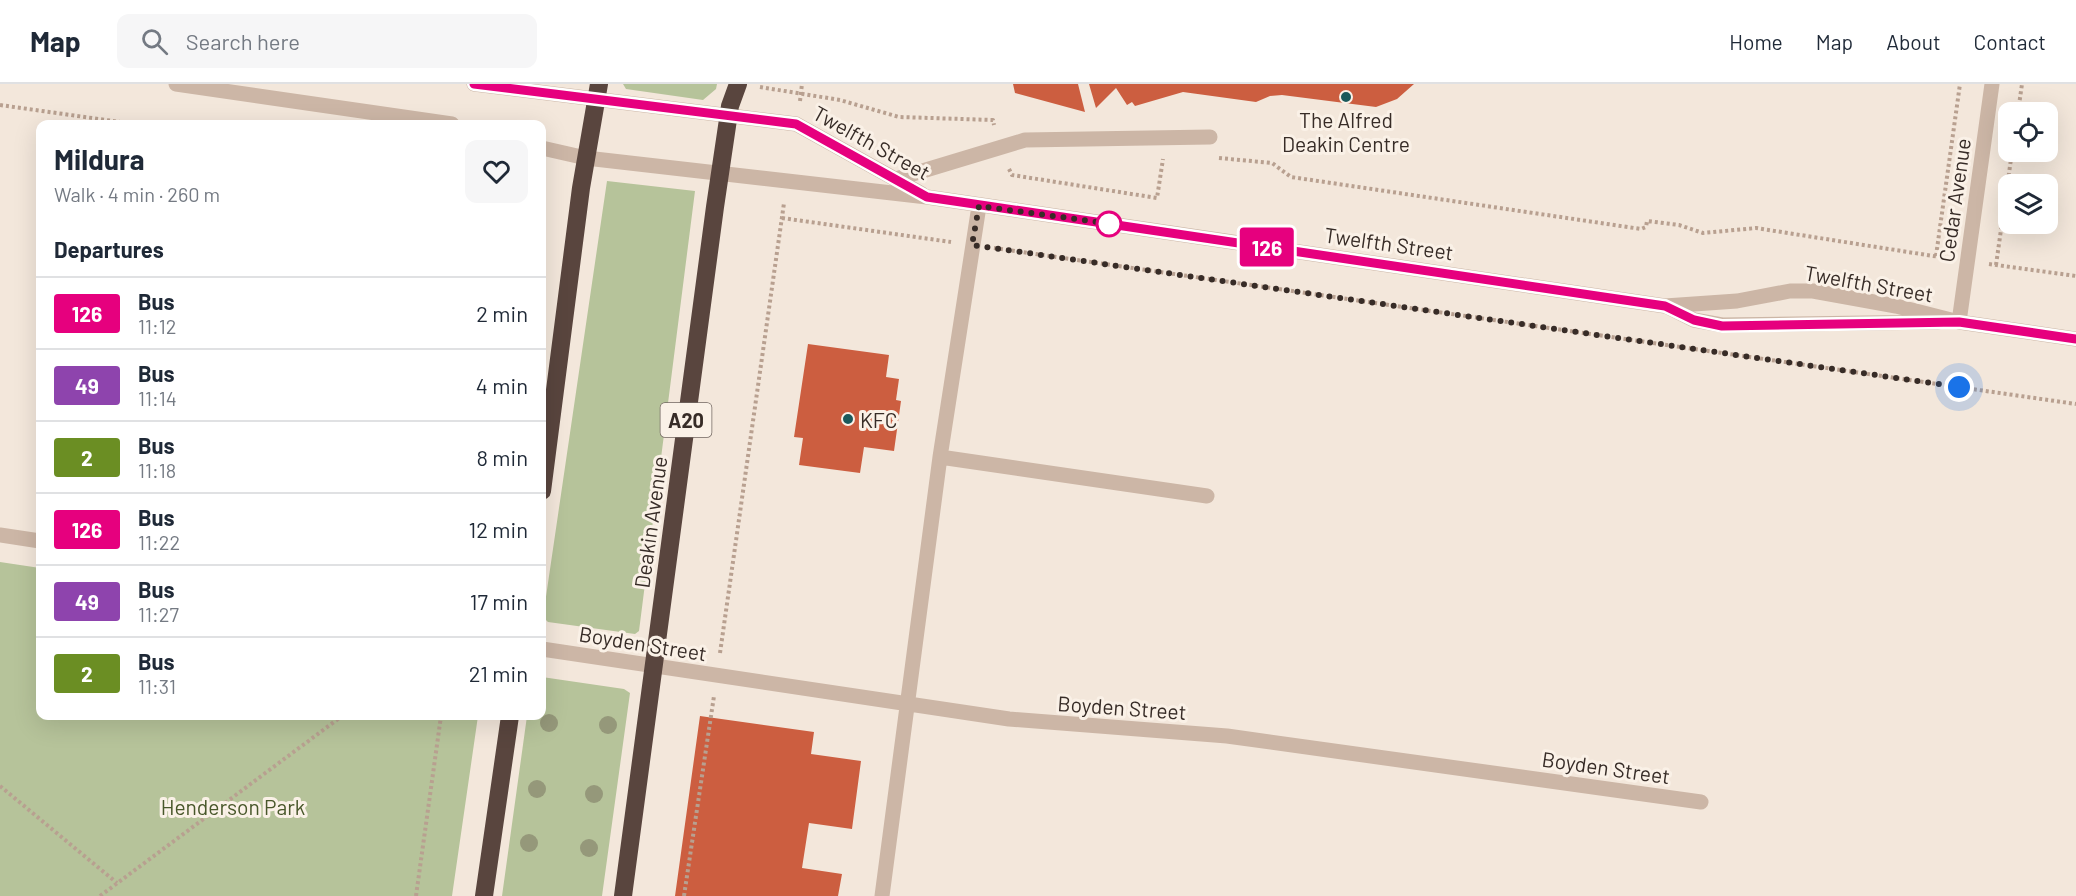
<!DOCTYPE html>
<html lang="en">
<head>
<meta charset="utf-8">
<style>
	body { margin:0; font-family:Barlow,sans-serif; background:#f6f6f7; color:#1f2937; height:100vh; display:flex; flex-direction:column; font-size:22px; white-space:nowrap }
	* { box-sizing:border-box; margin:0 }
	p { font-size:20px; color:#747a83 }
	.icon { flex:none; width:33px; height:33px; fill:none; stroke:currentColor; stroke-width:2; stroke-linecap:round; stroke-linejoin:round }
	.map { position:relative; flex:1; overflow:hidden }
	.panel { position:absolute; left:36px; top:36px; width:510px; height:600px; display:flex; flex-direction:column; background:#fff; border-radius:12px; box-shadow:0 6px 24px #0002 }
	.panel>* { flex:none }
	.badge { padding:0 12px; border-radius:4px; font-size:21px; line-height:39px }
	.tools { position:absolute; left:1998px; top:18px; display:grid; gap:12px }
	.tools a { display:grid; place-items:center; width:60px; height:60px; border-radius:12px; background:#fff; box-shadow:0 6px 24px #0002; font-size:30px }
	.you { position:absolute; width:30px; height:30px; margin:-15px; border:4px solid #fff; border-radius:50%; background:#1a73e8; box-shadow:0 0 0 9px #1a73e833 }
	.map>.badge { position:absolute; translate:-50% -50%; box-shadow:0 0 0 3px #fff }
	h2 { padding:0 18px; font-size:22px; line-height:54px }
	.round { display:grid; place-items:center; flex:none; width:63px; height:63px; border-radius:12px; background:#f6f6f7 }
	.headline { display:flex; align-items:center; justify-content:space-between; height:102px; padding:0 18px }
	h1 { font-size:28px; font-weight:700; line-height:45px }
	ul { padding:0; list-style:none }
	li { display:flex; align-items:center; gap:18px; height:72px; padding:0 18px; border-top:2px solid #e0e1e3 }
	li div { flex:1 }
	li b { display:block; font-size:22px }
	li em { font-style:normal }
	li .badge { min-width:66px; font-weight:700; text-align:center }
	header { display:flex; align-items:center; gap:36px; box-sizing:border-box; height:84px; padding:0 30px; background:#fff; border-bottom:2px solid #e0e1e3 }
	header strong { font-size:28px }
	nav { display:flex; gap:33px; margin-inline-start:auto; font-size:21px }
	.search { width:420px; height:54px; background:#f6f6f7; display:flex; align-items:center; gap:15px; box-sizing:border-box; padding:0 21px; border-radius:12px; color:#747a83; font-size:22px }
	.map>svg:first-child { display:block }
	.green { fill:#b6c39a }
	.building { fill:#cc5e40 }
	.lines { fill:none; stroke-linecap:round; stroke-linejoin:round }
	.path { stroke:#b8a090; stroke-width:4; stroke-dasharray:3 3; stroke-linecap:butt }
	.minor { stroke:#ccb6a6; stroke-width:15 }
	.highway { stroke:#59453e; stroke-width:18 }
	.tree { fill:#95987a }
	.line-casing { stroke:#fff; stroke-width:14 }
	.line { stroke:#e6007e; stroke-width:9 }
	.walk { stroke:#372c27; stroke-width:6; stroke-dasharray:0 10.8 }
	.poi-dot { fill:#1b595b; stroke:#faf1e7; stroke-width:2 }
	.stop-dot { fill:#fff; stroke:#e6007e; stroke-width:3 }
	.labels { text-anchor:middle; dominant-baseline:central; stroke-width:6; stroke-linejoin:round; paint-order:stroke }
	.shield { fill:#faf1e7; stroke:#726761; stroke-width:1.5 }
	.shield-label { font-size:20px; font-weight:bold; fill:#372c27 }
	.poi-label { font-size:21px; fill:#372c27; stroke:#faf1e7 }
	.street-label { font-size:21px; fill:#372c27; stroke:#faf1e7 }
	.park-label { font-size:21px; fill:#48572a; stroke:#faf1e7 }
</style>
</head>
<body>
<header>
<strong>Map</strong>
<div class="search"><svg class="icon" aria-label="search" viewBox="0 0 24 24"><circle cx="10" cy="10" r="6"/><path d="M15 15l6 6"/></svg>Search here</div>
<nav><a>Home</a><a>Map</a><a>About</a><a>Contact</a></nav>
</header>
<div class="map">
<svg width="2076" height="812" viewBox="0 0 2076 812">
	<rect width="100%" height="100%" fill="#f3e7db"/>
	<path class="green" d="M 623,0 L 717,0 L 716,5 L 703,16 L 626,5 Z
		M 607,97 L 695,107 L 639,547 L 635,550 L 548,538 L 543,533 Z
		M 0,478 L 40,484 L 40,632 L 478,632 L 452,812 L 0,812 Z
		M 542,593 L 624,605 L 630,609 L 602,812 L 502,812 L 527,632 L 542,632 Z"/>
	<path class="building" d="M 1013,0 L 1078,0 L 1085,28 L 1015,9 Z
		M 1089,0 L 1414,0 L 1397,15 L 1376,23 L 1282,11 L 1270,12 L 1256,18 L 1183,8 L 1135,22 L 1132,18 L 1127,21 L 1116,4 L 1096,24 Z
		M 808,260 L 889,271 L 886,293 L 899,295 L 896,316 L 901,317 L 894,367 L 864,363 L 860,389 L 799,381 L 803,354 L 794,353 Z
		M 700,632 L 814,648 L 811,670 L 861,677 L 852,745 L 809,739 L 802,784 L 842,790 L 838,812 L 675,812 Z"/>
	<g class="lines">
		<path class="path" d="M 760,3 L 840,16 L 899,33 L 993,36 L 994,41
			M 800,17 L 802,0
			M 0,21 L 134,40
			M 2018,28 L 2022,0
			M 1219,74 L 1272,79 L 1291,93 L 1641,145 L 1646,143 L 1647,137 L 1679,141 L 1703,149 L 1756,144 L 1946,174
			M 1009,85 L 1012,91 L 1157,114 L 1163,75
			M 782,134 L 951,158
			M 994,164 L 2076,320
			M 1936,172 L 1960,0
			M 1989,180 L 2076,192
			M 1996,181 L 2012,68
			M 720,569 L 784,119
			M 0,702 L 117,799
			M 100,812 L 342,632
			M 416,812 L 441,632
			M 684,812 L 714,612"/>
		<path class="minor" d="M 176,0 L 452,40
			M 474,0 L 796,40 L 922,110
			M 542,64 L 586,74 L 927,113 L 1665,222 L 1737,217 L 1790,207 L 1813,207 L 1896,222 L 1959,238 L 2076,255
			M 896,95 L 1025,56 L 1210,53
			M 1666,222 L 1694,236 L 1722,241 L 1938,238
			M 1959,238 L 1992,0
			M 940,373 L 1207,412
			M 0,451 L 40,457
			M 542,565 L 1009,635 L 1227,652 L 1701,718
			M 882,812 L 940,373 L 979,122"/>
		<path class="highway" d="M 542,407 L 581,104 L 599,0
			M 484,812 L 510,632
			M 623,812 L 715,123 L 730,22 L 738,0"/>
	</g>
	<g class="tree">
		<circle cx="549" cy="639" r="9"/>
		<circle cx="608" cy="641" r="9"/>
		<circle cx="537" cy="705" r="9"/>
		<circle cx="594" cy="710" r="9"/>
		<circle cx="529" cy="759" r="9"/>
		<circle cx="589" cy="764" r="9"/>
	</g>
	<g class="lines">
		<defs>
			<path id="line" d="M 474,0 L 796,40 L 927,113 L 1665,222 L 1694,236 L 1722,242 L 1959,238 L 2076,255"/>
		</defs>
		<use href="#line" class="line-casing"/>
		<use href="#line" class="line"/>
		<path class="walk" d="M 1109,140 L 1113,140 L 979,122 L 972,161 L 1959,303"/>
	</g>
	<g class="poi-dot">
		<circle cx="1346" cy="13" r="6"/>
		<circle cx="848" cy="335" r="6"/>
	</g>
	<circle class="stop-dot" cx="1109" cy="140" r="12"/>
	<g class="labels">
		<rect class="shield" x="660.5" y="319" width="51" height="34" rx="4.5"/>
		<g class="shield-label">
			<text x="686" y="336">A20</text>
		</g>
		<g class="poi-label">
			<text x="1346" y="35">The Alfred<tspan x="1346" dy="24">Deakin Centre</tspan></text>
			<text x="860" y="335" text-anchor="start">KFC</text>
		</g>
		<g class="street-label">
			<text transform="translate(872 58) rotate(29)">Twelfth Street</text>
			<text transform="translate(1954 116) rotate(-82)">Cedar Avenue</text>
			<text transform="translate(1389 159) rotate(8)">Twelfth Street</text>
			<text transform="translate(1869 199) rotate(10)">Twelfth Street</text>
			<text transform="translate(650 438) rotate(-82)">Deakin Avenue</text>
			<text transform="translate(643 559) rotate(9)">Boyden Street</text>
			<text transform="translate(1122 623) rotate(4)">Boyden Street</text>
			<text transform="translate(1606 683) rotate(8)">Boyden Street</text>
		</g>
		<g class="park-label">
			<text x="233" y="722">Henderson Park</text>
		</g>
	</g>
</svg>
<div class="tools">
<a><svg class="icon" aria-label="locate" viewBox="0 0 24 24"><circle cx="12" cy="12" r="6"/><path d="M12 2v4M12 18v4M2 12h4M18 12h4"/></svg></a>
<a><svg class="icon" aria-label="layers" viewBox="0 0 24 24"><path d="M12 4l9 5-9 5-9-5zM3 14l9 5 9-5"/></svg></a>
</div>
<div class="you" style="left:1959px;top:303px"></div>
<b class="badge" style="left:1267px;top:163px;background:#e6007e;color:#fff">126</b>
<section class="panel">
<div class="headline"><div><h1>Mildura</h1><p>Walk · 4 min · 260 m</p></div><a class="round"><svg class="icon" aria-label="heart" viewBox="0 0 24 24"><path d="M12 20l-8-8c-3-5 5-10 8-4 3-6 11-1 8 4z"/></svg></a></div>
<h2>Departures</h2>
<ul>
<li><span class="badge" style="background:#e6007e;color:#fff">126</span><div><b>Bus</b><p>11:12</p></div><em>2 min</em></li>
<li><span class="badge" style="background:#8e44ad;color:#fff">49</span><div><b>Bus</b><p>11:14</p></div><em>4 min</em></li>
<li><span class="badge" style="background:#6b8e23;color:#fff">2</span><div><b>Bus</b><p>11:18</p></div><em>8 min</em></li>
<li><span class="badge" style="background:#e6007e;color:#fff">126</span><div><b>Bus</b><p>11:22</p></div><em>12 min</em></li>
<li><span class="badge" style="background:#8e44ad;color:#fff">49</span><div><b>Bus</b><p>11:27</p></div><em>17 min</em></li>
<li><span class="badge" style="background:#6b8e23;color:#fff">2</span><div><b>Bus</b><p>11:31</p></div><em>21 min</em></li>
</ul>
</section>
</div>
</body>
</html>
